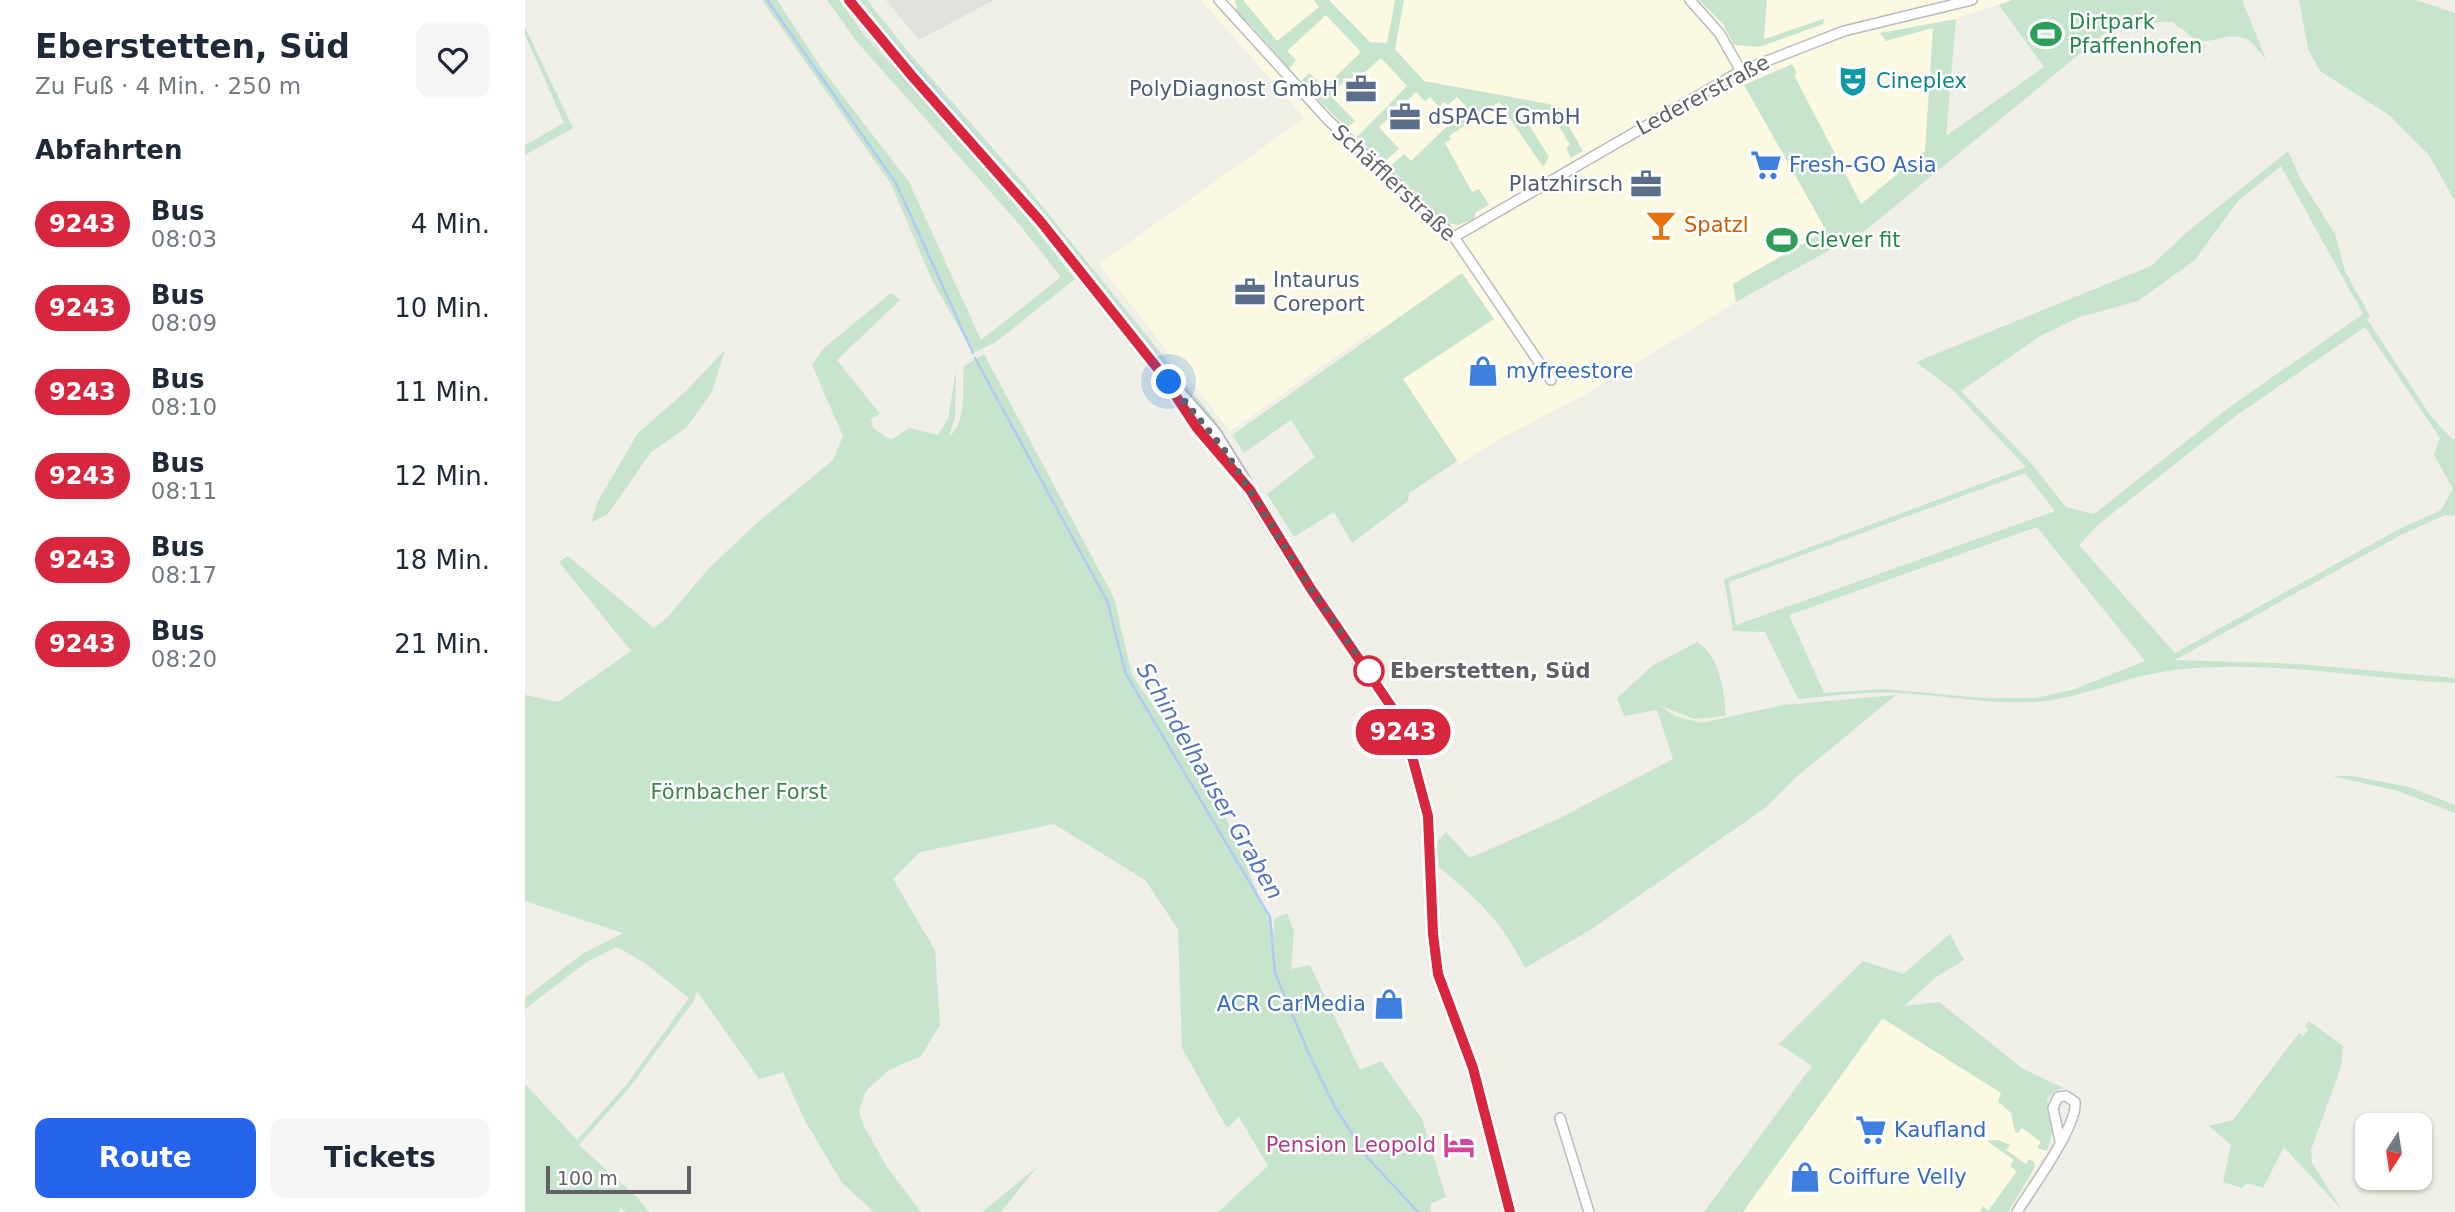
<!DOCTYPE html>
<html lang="de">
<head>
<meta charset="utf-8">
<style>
	body { margin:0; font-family:"DejaVu Sans",sans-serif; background:#f6f6f7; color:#1f2937; height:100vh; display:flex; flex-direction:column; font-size:26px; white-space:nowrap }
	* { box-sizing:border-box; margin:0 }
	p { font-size:23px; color:#747a83 }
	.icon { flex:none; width:38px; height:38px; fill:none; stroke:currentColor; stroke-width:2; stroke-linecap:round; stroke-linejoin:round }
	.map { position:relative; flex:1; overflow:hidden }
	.details { display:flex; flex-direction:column; background:#fff; width:525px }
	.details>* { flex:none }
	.badge { padding:0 14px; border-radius:23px; font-size:24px; line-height:46px }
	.needle { width:46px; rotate:192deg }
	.buttons { position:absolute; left:1830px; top:1113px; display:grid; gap:14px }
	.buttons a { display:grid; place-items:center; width:77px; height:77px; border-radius:14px; background:#fff; box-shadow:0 2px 5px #0004; font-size:35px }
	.scale { position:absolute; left:21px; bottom:18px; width:145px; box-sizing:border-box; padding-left:7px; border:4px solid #5f6166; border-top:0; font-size:19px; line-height:24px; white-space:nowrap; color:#5f6166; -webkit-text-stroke:5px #fff; paint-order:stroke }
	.you { position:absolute; width:35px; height:35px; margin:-18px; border:5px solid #fff; border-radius:50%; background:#1a73e8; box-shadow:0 0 0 10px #1a73e833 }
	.map>.badge { position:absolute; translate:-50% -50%; box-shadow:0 0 0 4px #fff }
	h2 { padding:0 35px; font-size:26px; line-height:63px }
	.round { display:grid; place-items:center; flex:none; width:74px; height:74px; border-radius:14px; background:#f6f6f7 }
	.headline { display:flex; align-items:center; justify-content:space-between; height:119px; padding:0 35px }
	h1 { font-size:33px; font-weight:800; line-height:52px }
	.button { display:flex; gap:14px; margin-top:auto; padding:14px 35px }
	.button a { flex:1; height:80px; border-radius:14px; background:#2563eb; color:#fff; font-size:28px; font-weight:800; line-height:80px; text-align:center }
	.button a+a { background:#f6f6f7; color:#1f2937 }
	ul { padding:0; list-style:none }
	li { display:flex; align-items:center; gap:21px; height:84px; padding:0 35px }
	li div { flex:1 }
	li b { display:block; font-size:26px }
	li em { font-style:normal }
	li .badge { min-width:77px; font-weight:700; text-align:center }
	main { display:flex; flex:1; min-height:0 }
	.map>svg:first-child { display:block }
	.commercial { fill:#fbf9e1 }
	.industrial { fill:#e1e0db }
	.green { fill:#c7e4cc; fill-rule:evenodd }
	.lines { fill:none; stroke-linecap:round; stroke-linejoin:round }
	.stream { stroke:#b0ccf6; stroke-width:2.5 }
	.minor-casing { stroke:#b9bbbf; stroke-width:12 }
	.secondary-casing { stroke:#b8babf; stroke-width:16 }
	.minor { stroke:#fff; stroke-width:9 }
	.secondary { stroke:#fff; stroke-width:12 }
	.line-casing { stroke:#fff; stroke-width:16 }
	.line { stroke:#d7263d; stroke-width:10 }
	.walk { stroke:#5f6166; stroke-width:7; stroke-dasharray:0 12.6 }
	.stop-dot { fill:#fff; stroke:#d7263d; stroke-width:3.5 }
	.labels { text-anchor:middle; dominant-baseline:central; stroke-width:5; stroke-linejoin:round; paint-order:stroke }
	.leisure-label { font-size:21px; fill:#27864d; stroke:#fff; text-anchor:start }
	.culture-label { font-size:21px; fill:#0d838f; stroke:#fff; text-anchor:start }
	.service-label { font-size:21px; fill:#4e5e75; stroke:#fff; text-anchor:end }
	.street-label { font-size:21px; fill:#5f6166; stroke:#fff }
	.shop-label { font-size:21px; fill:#366cbe; stroke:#fff; text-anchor:start }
	.food-label { font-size:21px; fill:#c56008; stroke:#fff; text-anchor:start }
	.stop-label { font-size:21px; font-weight:bold; fill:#5f6166; stroke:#fff; text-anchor:start }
	.park-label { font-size:21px; fill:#40834e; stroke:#fff }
	.hotel-label { font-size:21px; fill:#b23c85; stroke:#fff; text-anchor:end }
	.water-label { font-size:23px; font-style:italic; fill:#5575b8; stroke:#fff }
</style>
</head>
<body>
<main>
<section class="details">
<div class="headline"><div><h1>Eberstetten, Süd</h1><p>Zu Fuß · 4 Min. · 250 m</p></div><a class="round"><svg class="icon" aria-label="heart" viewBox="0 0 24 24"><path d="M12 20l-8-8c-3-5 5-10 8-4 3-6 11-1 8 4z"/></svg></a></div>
<h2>Abfahrten</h2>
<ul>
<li><span class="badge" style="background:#d7263d;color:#fff">9243</span><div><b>Bus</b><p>08:03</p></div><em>4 Min.</em></li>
<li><span class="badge" style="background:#d7263d;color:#fff">9243</span><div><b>Bus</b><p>08:09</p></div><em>10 Min.</em></li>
<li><span class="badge" style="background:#d7263d;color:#fff">9243</span><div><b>Bus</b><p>08:10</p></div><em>11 Min.</em></li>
<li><span class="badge" style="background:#d7263d;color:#fff">9243</span><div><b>Bus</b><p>08:11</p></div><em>12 Min.</em></li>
<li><span class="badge" style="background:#d7263d;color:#fff">9243</span><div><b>Bus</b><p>08:17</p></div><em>18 Min.</em></li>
<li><span class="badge" style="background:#d7263d;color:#fff">9243</span><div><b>Bus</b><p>08:20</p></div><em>21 Min.</em></li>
</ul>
<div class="button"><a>Route</a><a>Tickets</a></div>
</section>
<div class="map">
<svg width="1930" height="1212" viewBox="0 0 1930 1212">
	<rect width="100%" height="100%" fill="#efefe7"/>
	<path class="commercial" d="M 676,0 L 1487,0 L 1431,19 L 1420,136 L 1341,230 L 1211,302 L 1058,396 L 974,439 L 935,464 L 846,332 L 705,431 L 574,264 L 779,118 Z
		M 1367,1007 L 1528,1130 L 1522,1151 L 1483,1212 L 1217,1212 Z"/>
	<path class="industrial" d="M 361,0 L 469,0 L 394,40 Z"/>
	<path class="green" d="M 237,0 L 252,0 L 297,69 L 384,182 L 456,340 L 536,277 L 494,224 L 332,42 L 302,0 L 314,0 L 340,36 L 502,218 L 550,279 L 471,342 L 448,353 L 407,280 L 366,184 Z
		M 334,0 L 342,0 L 385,54 L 500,185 L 693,424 L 691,429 L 398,82 Z
		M 718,0 L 752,41 L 794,7 L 789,0 L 804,0 L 845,42 L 862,43 L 870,0 L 879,0 L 870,49 L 899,81 L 1029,105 L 1039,111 L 1038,116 L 1058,151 L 1046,158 L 1041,148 L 1045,145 L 1031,121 L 1022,125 L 1013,109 L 999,117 L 1024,157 L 1018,167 L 974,102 L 924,136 L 926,139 L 920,143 L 947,192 L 954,189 L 964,205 L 951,212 L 949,219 L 933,225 L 923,223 L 864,167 L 879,154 L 886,161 L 942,107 L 932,97 L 923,105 L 919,102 L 914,107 L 905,97 L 900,101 L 891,92 L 854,127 L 874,149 L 859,162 L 832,137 L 882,86 L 856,58 L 822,88 L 817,83 L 805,95 L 830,121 L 822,128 L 775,82 L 784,73 L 800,87 L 836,52 L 801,15 L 762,51 L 771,60 L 764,69 L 723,22 L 709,13 L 712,8 L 710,0 Z
		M 1174,0 L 1242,0 L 1239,39 L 1299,19 L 1298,24 L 1234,47 L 1209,45 L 1198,24 Z
		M 1487,0 L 1717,0 L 1741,59 C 1735,53 1728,42 1721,39 C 1700,28 1680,54 1660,31 C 1656,27 1652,27 1648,22 L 1592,23 L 1341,230 L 1211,302 L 1208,284 L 1301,230 L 1219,85 L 1267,64 L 1272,73 L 1269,75 L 1336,204 L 1400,151 L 1408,28 L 1361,41 L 1355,33 L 1431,19 L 1421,136 L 1519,67 L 1474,5 Z
		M 1774,0 L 1891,0 L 1930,13 L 1930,201 L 1904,155 L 1864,115 L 1795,71 L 1783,49 Z
		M 0,27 L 48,128 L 0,155 L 0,145 L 39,123 L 0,35 Z
		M 1763,151 L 1776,180 L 1810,234 L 1820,271 L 1845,316 L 1842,319 L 1905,415 L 1927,439 L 1930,438 L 1930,516 L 1920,515 L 1876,535 L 1650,660 L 1775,664 L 1930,678 L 1930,683 C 1837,679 1743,659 1650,670 C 1602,675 1559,698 1511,702 C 1465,705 1419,695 1374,693 C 1340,691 1307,696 1273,699 L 1240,632 L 1208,631 L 1199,579 L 1501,467 L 1428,390 L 1391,362 L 1626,266 L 1662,232 ZM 1756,166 L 1838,314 L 1706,406 L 1569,514 L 1541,507 L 1506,463 L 1436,391 L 1515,336 L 1554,317 L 1613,301 L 1670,260 L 1712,202 ZM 1840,327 L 1915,438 L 1909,455 L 1928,489 L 1916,510 L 1874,529 L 1650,653 L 1554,545 L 1574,524 L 1712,415 ZM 1500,473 L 1530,511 L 1211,625 L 1204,582 ZM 1512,527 L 1620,661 L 1547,690 L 1510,698 L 1458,698 L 1358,689 L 1299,693 L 1264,615 Z
		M 937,273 L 969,319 L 878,379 L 932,461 L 884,493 L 883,501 L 827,543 L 809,512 L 769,537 L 742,494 L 790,457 L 766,420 L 719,453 L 707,435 Z
		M 366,293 L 375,300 L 312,360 L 355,414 L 346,419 L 348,428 L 366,440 L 384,428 L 413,435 L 423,419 L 431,371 L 430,418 L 424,435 L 426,435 C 442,420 437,386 439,366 L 459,354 L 589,598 L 607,675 L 694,801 L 749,932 L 749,919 L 762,913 L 769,932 L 766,969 L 785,965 L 835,1070 L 856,1061 L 897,1119 L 921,1197 L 905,1204 L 906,1212 L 693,1212 L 743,1166 L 714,1117 L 702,1128 L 657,1048 L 653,929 L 620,880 L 529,824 L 395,852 L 368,879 L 410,950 L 415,1025 L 396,1056 L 364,1070 L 341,1091 L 334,1111 L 339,1126 L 362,1167 L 396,1212 L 349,1212 L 317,1183 L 279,1119 L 258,1072 L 234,1079 L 172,991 L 168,1002 L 104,1088 L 54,1145 L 113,1198 L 124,1212 L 100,1212 L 96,1208 L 93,1212 L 0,1212 L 0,1084 L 52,1140 L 102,1084 L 164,998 L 120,963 L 92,947 L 60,963 L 0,1009 L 0,998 L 57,954 L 98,933 L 0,901 L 0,695 L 33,702 L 106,651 L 34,562 L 43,556 L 129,628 L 142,618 L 184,568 L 232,523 L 308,460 L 318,436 L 287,365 L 299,348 Z
		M 200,350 L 187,392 L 161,428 L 126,452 L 83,514 L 66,523 L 73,501 L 113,433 L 159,393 Z
		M 1172,642 C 1195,655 1199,692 1201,716 L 1169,719 L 1134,705 L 1150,716 L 1176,723 L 1259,705 L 1371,695 L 1270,778 L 1240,808 L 1065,930 L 1000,968 C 976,920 955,902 914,867 L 911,843 L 921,832 L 945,858 L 1033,819 L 1148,759 L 1132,710 L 1099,716 L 1092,698 L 1127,666 Z
		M 1807,776 L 1827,776 L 1884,787 L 1930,805 L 1930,813 L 1873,791 Z
		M 1425,934 L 1439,960 L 1411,977 L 1379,1006 L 1414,1002 L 1498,1069 L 1539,1088 L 1529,1091 L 1522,1099 L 1528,1130 L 1522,1151 L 1512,1148 L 1516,1142 L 1497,1128 L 1493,1133 L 1490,1132 L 1486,1113 L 1473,1102 L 1476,1093 L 1357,1018 L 1218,1212 L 1179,1212 L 1287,1066 L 1254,1044 L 1338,961 L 1378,974 Z
		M 1784,1021 L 1818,1046 L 1816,1067 L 1786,1150 L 1787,1163 L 1817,1210 L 1759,1147 L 1738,1188 L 1722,1183 L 1717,1188 L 1698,1182 L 1706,1145 L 1684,1126 L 1708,1120 L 1771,1037 L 1774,1033 L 1778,1036 L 1783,1030 L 1780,1026 Z
		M 1473,1140 L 1485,1145 L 1481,1150 L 1501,1164 L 1504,1159 L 1510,1163 L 1509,1169 L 1483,1212 L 1455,1212 L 1458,1206 L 1463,1211 L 1492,1171 L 1485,1166 L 1489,1160 L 1462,1141 Z
		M 512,1167 L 476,1212 L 457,1212 Z"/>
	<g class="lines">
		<path class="stream" d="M 242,0 L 371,183 L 448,353
			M 351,22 L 507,202
			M 542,245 L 673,406
			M 450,358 L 582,601 L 601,674 L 745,917 L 750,973 L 784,1054 L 810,1107 L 842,1157 L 893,1212"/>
		<defs>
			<path id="minor" d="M 694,0 L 803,120 L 929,237 L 1026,380
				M 1165,0 L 1195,34 L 1216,71
				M 929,237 L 1216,71 L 1319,31 L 1447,0
				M 1035,1118 L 1064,1212
				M 1492,1212 C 1506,1189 1553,1126 1550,1102 L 1541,1096 L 1533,1097 L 1528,1108 L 1535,1141"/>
			<path id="secondary" d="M 324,0 L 386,76 L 516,222 L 633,369 L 689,433 L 786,589 L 870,712 L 888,760 L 903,816 L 908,934 L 913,974 L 948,1068 L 985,1212
				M 662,413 L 694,454"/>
		</defs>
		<use href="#minor" class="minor-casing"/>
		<use href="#secondary" class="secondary-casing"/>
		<use href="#minor" class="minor"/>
		<use href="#secondary" class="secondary"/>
	</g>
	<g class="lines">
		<defs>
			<path id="line" d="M 324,0 L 387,76 L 516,222 L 633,369 L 672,428 L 725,490 L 786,589 L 870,712 L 888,760 L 903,816 L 908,934 L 913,974 L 948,1068 L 985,1212"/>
		</defs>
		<use href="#line" class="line-casing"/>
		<use href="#line" class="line"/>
		<path class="walk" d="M 644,382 L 701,452 L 786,589 L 847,676 L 844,671"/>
	</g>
	<defs>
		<symbol id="stadium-bare" viewBox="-9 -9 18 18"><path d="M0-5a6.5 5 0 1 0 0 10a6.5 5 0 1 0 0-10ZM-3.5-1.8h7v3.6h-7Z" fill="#2e9e5b" stroke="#fff" stroke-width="2.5" paint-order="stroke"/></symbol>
		<symbol id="theatre-bare" viewBox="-9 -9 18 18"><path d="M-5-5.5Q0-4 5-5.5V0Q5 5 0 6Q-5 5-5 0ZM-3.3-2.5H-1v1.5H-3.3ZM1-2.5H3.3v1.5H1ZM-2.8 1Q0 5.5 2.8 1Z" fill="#0f9aa8" stroke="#fff" stroke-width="2.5" paint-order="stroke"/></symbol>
		<symbol id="office-bare" viewBox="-9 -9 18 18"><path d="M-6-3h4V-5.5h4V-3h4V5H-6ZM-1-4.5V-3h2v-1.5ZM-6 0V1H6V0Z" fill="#5c6f8a" stroke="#fff" stroke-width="2.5" paint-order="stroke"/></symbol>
		<symbol id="supermarket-bare" viewBox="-9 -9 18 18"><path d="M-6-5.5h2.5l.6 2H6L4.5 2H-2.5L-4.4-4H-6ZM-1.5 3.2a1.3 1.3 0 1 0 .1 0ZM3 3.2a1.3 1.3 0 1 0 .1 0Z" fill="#3f7fe0" stroke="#fff" stroke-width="2.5" paint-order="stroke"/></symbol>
		<symbol id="bar-bare" viewBox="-9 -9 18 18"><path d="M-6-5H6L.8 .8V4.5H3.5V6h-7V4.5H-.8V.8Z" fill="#e8710a" stroke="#fff" stroke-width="2.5" paint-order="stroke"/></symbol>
		<symbol id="shop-bare" viewBox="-9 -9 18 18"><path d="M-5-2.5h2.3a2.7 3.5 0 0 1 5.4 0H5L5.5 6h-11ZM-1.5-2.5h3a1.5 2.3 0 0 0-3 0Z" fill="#3f7fe0" stroke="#fff" stroke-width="2.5" paint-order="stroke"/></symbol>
		<symbol id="hotel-bare" viewBox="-9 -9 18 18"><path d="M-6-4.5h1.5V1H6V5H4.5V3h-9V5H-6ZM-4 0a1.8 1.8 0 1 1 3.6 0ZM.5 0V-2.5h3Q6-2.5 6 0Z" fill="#d1479c" stroke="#fff" stroke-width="2.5" paint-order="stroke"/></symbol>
	</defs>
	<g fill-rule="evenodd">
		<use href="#stadium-bare" x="1499" y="12" width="44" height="44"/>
		<use href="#theatre-bare" x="1306" y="59" width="44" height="44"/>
		<use href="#office-bare" x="814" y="67" width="44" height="44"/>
		<use href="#office-bare" x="858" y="95" width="44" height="44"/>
		<use href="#supermarket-bare" x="1219" y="143" width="44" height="44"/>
		<use href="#office-bare" x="1099" y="162" width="44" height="44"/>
		<use href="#bar-bare" x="1114" y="203" width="44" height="44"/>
		<use href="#stadium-bare" x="1235" y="218" width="44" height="44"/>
		<use href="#office-bare" x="703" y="270" width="44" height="44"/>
		<use href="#shop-bare" x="936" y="349" width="44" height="44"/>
		<use href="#shop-bare" x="842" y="982" width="44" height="44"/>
		<use href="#supermarket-bare" x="1324" y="1108" width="44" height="44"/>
		<use href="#hotel-bare" x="912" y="1123" width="44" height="44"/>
		<use href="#shop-bare" x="1258" y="1155" width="44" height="44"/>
	</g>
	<circle class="stop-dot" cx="844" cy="671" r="14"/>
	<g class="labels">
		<g class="leisure-label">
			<text x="1544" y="22">Dirtpark<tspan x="1544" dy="24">Pfaffenhofen</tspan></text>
			<text x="1280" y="240">Clever fit</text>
		</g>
		<g class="culture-label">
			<text x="1351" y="81">Cineplex</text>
		</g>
		<g class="service-label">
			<text x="813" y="89">PolyDiagnost GmbH</text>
			<text x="903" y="117" text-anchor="start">dSPACE GmbH</text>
			<text x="1098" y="184">Platzhirsch</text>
			<text x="748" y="280" text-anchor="start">Intaurus<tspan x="748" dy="24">Coreport</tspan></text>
		</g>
		<g class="street-label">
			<text transform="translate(1178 95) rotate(-28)">Ledererstraße</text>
			<text transform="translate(869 183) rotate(43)">Schäfflerstraße</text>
		</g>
		<g class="shop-label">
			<text x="1264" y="165">Fresh-GO Asia</text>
			<text x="981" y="371">myfreestore</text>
			<text x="841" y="1004" text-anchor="end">ACR CarMedia</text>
			<text x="1369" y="1130">Kaufland</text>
			<text x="1303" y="1177">Coiffure Velly</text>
		</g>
		<g class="food-label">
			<text x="1159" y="225">Spatzl</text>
		</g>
		<g class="stop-label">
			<text x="865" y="671">Eberstetten, Süd</text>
		</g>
		<g class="park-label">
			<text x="214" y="792">Förnbacher Forst</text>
		</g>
		<g class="hotel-label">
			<text x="911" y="1145">Pension Leopold</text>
		</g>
		<g class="water-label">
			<text transform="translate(685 781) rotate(60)">Schindelhauser Graben</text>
		</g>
	</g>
</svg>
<div class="buttons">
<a><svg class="needle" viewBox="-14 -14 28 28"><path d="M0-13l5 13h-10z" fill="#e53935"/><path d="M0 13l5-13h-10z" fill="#747a83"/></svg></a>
</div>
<div class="scale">100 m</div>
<div class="you" style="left:644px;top:382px"></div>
<b class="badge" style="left:878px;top:732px;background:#d7263d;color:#fff">9243</b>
</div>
</main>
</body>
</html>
